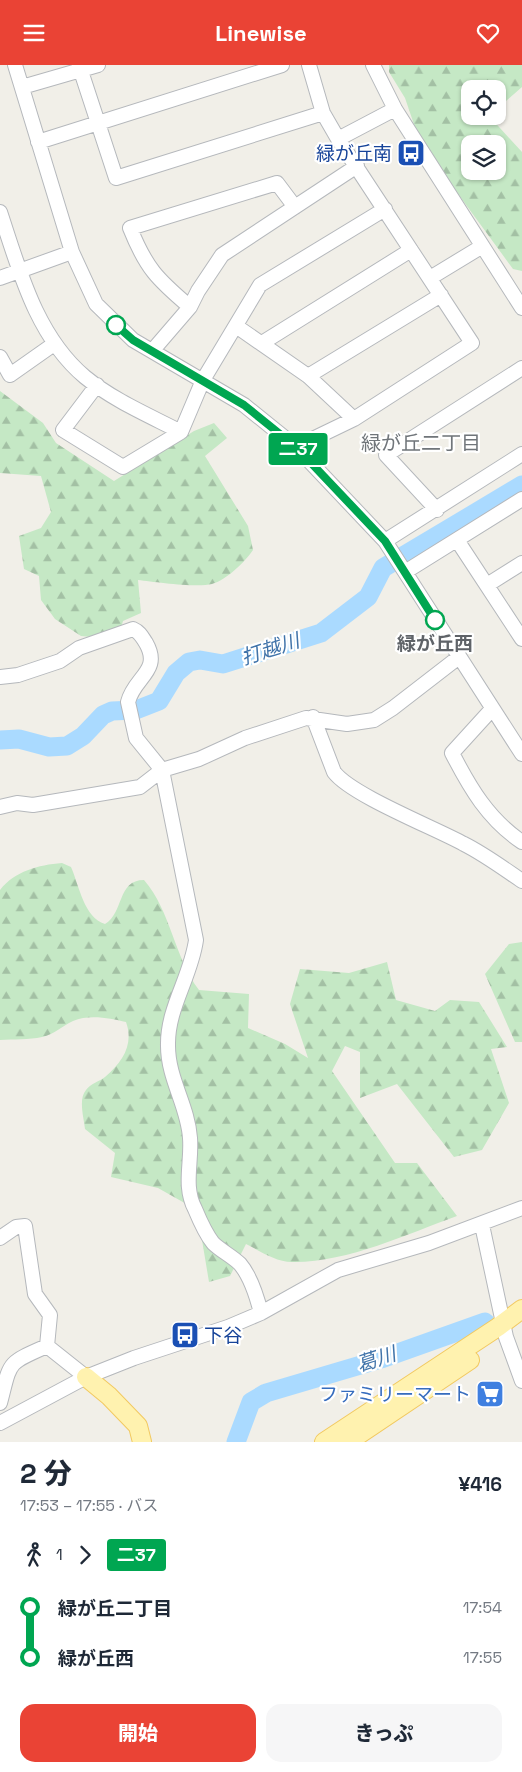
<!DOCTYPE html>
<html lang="ja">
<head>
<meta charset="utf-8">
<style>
	body { margin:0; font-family:"Space Grotesk","Noto Sans JP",sans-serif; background:#f6f6f7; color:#1f2937; height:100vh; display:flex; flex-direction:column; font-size:19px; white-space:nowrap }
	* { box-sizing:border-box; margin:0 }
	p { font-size:16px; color:#747a83 }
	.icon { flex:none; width:28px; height:28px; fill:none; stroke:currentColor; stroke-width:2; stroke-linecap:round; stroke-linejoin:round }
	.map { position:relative; height:1377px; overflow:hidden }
	.details { display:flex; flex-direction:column; background:#fff; flex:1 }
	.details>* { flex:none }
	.badge { padding:0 10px; border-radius:4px; font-size:18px; line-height:32px }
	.tools { position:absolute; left:461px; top:15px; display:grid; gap:10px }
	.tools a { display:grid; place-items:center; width:45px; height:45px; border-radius:10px; background:#fff; box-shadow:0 1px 4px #0004; font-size:25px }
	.map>.badge { position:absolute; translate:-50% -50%; box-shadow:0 0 0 2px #fff }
	.legs { display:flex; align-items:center; gap:8px; height:55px; padding:0 20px; font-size:16px }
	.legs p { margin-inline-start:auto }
	.headline { display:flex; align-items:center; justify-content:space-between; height:85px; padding:0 20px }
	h1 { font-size:28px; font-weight:800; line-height:38px }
	.primary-button { display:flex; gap:10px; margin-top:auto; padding:10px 20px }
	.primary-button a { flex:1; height:58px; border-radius:15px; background:#ea4335; color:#fff; font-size:20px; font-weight:800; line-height:58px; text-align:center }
	.primary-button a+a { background:#f6f6f7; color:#1f2937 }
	ul { padding:0 20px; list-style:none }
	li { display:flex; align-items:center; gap:18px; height:50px; font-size:19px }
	li i { display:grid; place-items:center; width:8px; height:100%; margin:0 6px; background:currentColor }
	li i::after { content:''; width:12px; height:12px; margin:-6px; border:4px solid; border-radius:50%; background:#fff }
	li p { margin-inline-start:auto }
	li:first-child i { background:linear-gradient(#0000 50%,currentColor 0) }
	li:last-child i { background:linear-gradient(currentColor 50%,#0000 0) }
	header { display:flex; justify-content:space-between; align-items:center; height:65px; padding:0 20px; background:#ea4335; color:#fff; font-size:22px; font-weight:800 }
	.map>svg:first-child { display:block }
	.forest { fill:url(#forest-firs); fill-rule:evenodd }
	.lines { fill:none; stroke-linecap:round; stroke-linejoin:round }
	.river { stroke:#aadaff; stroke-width:19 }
	.minor-casing { stroke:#b5b8bc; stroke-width:16 }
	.major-casing { stroke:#f2c960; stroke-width:20 }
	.minor { stroke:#fff; stroke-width:14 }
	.major { stroke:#fff2af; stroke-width:18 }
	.line-1-casing { stroke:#fff; stroke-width:11 }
	.line-1 { stroke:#00a651; stroke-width:8 }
	.stop-1-dot { fill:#fff; stroke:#00a651; stroke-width:2.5 }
	.labels { text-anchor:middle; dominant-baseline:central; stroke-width:4.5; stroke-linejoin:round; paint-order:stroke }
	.transit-label { font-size:19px; fill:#164399; stroke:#fff; text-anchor:end }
	.stop-label { font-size:19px; font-weight:bold; fill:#5f6368; stroke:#fff }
	.shop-label { font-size:19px; fill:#366cbe; stroke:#fff; text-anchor:end }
	.neighbourhood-label { font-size:20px; fill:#70757a; stroke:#fff }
	.water-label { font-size:20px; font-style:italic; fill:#4174aa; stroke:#fff }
</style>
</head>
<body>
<header><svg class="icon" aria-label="menu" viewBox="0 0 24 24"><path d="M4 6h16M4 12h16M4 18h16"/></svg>Linewise<svg class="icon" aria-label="heart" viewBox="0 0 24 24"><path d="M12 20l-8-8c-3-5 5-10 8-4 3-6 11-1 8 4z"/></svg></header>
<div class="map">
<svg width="522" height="1377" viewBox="0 0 522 1377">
	<defs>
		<pattern id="forest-firs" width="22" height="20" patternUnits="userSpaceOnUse" patternTransform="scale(1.25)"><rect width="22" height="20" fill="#c5e8c5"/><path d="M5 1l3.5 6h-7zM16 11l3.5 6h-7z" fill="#a3c0a4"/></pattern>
	</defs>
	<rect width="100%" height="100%" fill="#f1efe8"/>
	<path class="forest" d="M 389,0 L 522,0 L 522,22 L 498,43 L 498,24 L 470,24 L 470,51 L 489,51 L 522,87 L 522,206 L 513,204 L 420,77 L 405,33 L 389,7 ZM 470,79 L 498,79 L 498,106 L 470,106 Z
		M 0,326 L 43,358 L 56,378 L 114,416 L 194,366 L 214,358 L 227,373 L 205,391 L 248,461 L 253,485 C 245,497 226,515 212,519 C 197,523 155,517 138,515 L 141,548 L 123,556 L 121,563 L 102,573 L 81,571 L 55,554 L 41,535 L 39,511 L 24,504 L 19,471 L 41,463 L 51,447 L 41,411 L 0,408 Z
		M 62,798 L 71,802 C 79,820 84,853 105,859 C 124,848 117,815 144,815 C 171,846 174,892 199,925 L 249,929 L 248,963 L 285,979 L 308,993 L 290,939 L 300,904 L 349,908 L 387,897 L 396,935 L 435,946 L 450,935 L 479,937 L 507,982 L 491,984 L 509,1038 L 482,1085 L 454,1092 L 397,1019 L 360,1033 L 360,987 L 345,981 L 332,1006 L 395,1098 L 417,1098 L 457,1151 C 407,1169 346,1198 292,1197 C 276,1197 260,1186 246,1179 L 230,1211 L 209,1217 L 197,1145 L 158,1123 L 111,1112 L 115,1088 L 85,1064 C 84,1053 78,1034 86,1025 C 90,1019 100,1016 105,1012 C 123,997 134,979 126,957 C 110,953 89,949 73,956 C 62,961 55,969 42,972 C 29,975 14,974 0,975 L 0,825 C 15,806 38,800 62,798 Z
		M 522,877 L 522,977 L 515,977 L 485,909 L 509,879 Z"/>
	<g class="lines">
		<path class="river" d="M 0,675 L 19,674 L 49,682 L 67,681 L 83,671 L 103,650 L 112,646 L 136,645 L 159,636 L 176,608 L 189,597 L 200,595 L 223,599 L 321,568 L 368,532 L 383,503 L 522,420
			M 236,1377 L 251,1337 L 266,1328 L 381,1294 L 485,1257"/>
		<defs>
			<path id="minor" d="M 15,0 L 72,187 L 96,239 L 133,275 L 244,340 L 296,382 L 385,476 L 522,689
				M 79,0 L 116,113 L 323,48
				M 373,0 L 395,44 L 522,243
				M 22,22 L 98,0
				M 338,74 L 395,44
				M 38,77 L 282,0
				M 0,147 C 19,204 36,271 85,312 C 113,335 148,350 181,367
				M 0,213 L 72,187
				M 430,213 L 481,182
				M 190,242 C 157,214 146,203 130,163 L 277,118 L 295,142
				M 236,261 L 308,311 L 354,354
				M 262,278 L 411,185
				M 153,285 L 190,242 L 198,226 L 222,190 L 357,101
				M 0,292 L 10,310 L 54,279
				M 308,311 L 441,230
				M 97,320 L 63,365 L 123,402 L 181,367 L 203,315 L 260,220 L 385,144
				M 296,382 L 354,354 L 472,278 L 338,74 L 323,48 L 309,0
				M 437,445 L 386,390 L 522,303
				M 457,475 L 522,574
				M 385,476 L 522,389
				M 405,507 L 522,434
				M 487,520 L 522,498
				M 0,612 L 18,610 L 60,596 L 79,583 L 133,564 C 140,567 142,572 146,578 C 162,606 134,612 128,637 L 136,673 L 162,705 L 196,875 C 191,912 167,943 168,981 C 168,1014 188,1041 190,1073 C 192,1098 183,1121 195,1144 C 200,1156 205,1168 213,1178 C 221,1186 232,1191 240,1199 C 251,1212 257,1232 261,1248
				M 492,644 L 452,688 C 470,723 488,754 522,777
				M 313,652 L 334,707 C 351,730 435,763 464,779 C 484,789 503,803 522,816
				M 0,742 L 17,738 L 33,740 L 140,722 L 162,705 L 199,694 L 245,673 L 306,653 L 347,659 L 374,655 L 393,643 L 459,592
				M 482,1160 L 506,1272 L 522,1316
				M 0,1173 L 16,1162 L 25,1161 L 35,1229 L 50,1250 L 47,1281 L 86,1312
				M 0,1338 C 11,1296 6,1299 47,1281
				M 0,1358 L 86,1312 L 134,1293 L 228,1262 L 261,1248 L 338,1205 L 429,1178 L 522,1143"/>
			<path id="major" d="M 86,1312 L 109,1331 L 138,1361 L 142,1377
				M 324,1377 L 498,1262 L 522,1244
				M 348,1377 L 470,1295"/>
		</defs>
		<use href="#minor" class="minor-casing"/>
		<use href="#major" class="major-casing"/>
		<use href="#minor" class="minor"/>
		<use href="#major" class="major"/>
	</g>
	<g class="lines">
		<defs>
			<path id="line-1" d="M 116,260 L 133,275 L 244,340 L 296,382 L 385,476 L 435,555"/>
		</defs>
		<use href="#line-1" class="line-1-casing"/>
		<use href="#line-1" class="line-1"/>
	</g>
	<defs>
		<symbol id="bus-square" viewBox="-11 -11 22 22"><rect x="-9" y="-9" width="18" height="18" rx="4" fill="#1a4fb4" stroke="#fff"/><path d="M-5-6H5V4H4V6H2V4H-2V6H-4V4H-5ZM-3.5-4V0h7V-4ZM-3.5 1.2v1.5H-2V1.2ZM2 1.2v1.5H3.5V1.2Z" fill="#fff"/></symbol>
		<symbol id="supermarket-square" viewBox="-11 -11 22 22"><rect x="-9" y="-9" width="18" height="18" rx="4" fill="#3f7fe0" stroke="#fff"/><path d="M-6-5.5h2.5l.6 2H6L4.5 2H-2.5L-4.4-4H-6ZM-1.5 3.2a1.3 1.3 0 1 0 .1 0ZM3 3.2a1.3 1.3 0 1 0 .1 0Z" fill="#fff"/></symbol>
	</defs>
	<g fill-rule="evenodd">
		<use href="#bus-square" x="395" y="72" width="32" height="32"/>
		<use href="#bus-square" x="169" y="1254" width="32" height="32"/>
		<use href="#supermarket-square" x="474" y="1313" width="32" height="32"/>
	</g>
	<g class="stop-1-dot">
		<circle cx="116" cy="260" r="9"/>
		<circle cx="435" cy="555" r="9"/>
	</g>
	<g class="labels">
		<g class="transit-label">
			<text x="392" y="88">緑が丘南</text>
			<text x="204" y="1270" text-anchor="start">下谷</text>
		</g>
		<g class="stop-label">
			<text x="435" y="578">緑が丘西</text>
		</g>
		<g class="shop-label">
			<text x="471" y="1329">ファミリーマート</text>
		</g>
		<g class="neighbourhood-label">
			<text x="421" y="378">緑が丘二丁目</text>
		</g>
		<g class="water-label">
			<text transform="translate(270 584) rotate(-18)">打越川</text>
			<text transform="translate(376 1294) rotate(-18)">葛川</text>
		</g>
	</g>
</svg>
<div class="tools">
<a><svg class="icon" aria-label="locate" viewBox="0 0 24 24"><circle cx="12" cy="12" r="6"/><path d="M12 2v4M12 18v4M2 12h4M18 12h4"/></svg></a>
<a><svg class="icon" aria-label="layers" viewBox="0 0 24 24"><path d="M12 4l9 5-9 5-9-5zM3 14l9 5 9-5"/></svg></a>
</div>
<b class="badge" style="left:298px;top:384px;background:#00a651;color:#fff">二37</b>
</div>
<section class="details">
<div class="headline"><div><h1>2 分</h1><p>17:53 – 17:55 · バス</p></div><b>¥416</b></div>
<div class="legs"><svg class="icon" aria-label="walk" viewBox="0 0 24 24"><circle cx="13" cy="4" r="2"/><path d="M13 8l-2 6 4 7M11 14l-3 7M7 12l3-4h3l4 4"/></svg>1<svg class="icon" aria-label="forward" viewBox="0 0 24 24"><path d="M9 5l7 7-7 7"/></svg><b class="badge" style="background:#00a651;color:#fff">二37</b></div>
<ul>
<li><i style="color:#00a651"></i><b>緑が丘二丁目</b><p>17:54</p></li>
<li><i style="color:#00a651"></i><b>緑が丘西</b><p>17:55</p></li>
</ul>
<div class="primary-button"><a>開始</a><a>きっぷ</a></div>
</section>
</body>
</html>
